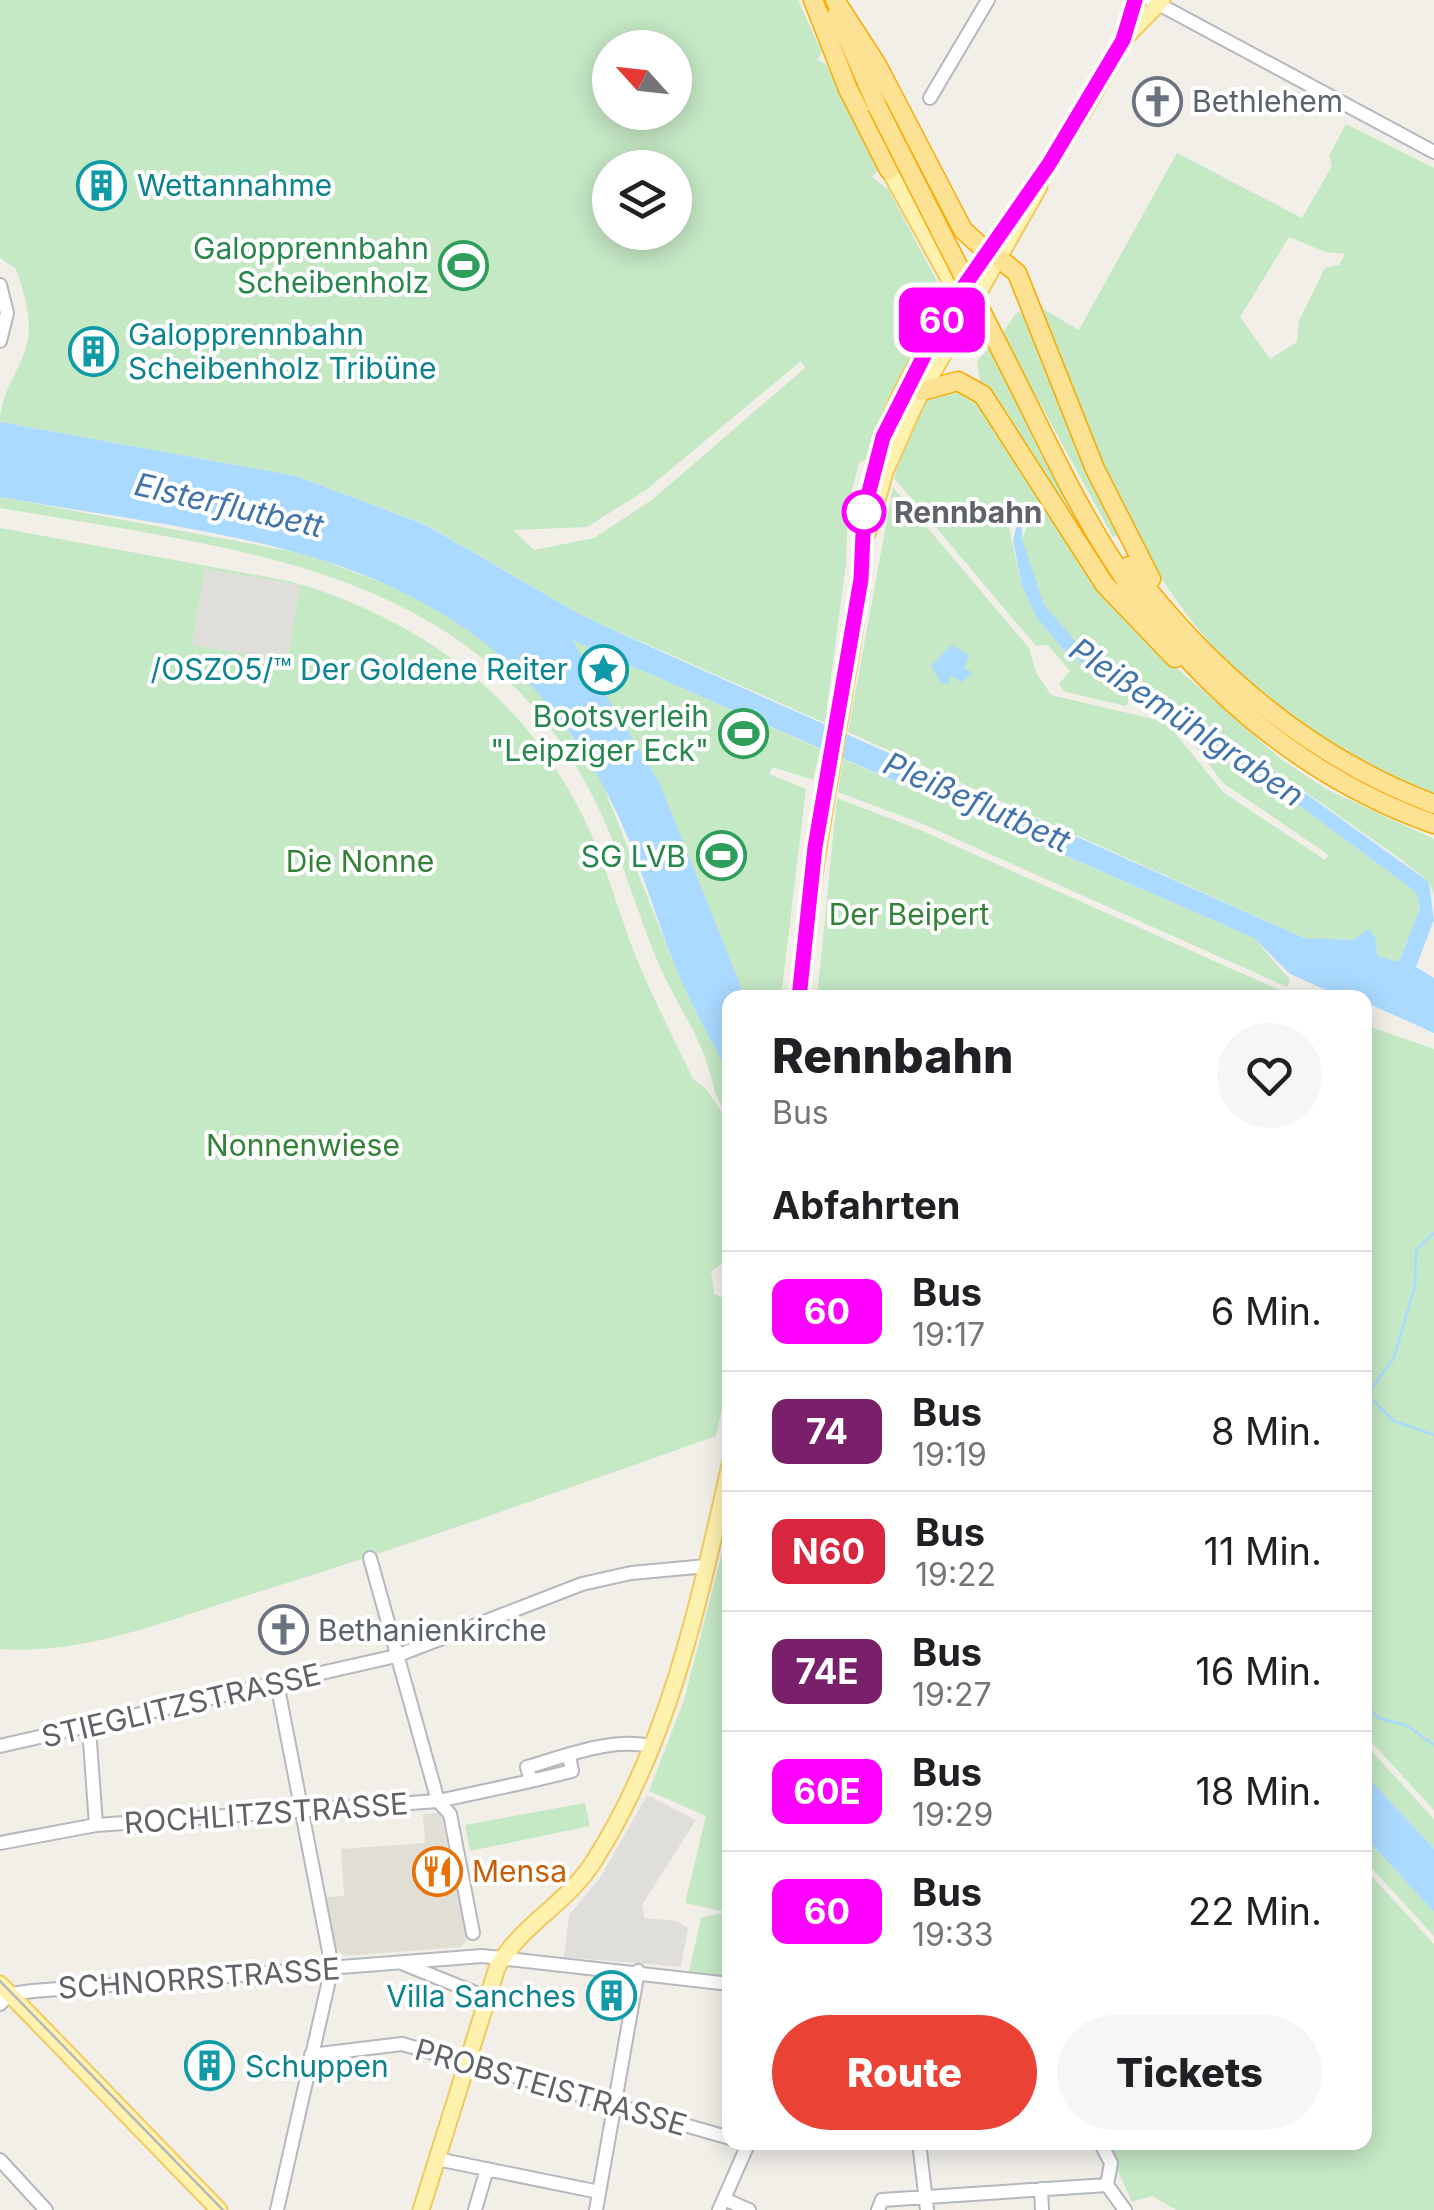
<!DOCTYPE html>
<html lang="de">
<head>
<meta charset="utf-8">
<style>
	body { margin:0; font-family:Inter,sans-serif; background:#f6f6f6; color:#202124; height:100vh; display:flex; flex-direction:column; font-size:38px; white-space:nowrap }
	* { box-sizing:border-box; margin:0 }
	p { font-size:32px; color:#757577 }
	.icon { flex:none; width:55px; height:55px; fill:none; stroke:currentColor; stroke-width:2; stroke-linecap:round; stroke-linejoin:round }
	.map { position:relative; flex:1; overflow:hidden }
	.drawer { position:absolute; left:722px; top:990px; width:650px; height:1160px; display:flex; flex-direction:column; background:#fff; border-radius:20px; box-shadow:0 5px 25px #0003 }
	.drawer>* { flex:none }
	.badge { padding:0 20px; border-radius:15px; font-size:35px; line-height:65px }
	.needle { width:65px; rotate:297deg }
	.buttons { position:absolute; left:592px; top:30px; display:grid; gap:20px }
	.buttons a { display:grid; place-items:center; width:100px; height:100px; border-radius:50%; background:#fff; box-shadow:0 5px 25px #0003; font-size:50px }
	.map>.badge { position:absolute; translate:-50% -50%; box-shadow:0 0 0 5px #fff }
	h2 { padding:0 50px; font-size:38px; line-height:90px }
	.round { display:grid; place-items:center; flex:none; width:105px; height:105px; border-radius:52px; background:#f6f6f6 }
	.summary { display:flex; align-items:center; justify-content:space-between; height:170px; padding:0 50px }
	h1 { font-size:48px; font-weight:800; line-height:75px }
	.button { display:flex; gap:20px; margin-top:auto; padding:20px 50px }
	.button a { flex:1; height:115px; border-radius:60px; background:#ea4335; color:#fff; font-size:40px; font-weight:800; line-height:115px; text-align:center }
	.button a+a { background:#f6f6f6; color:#202124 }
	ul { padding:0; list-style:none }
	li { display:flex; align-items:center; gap:30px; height:120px; padding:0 50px; border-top:2px solid #e0e0e0 }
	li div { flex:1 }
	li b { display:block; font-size:38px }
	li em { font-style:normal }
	li .badge { min-width:110px; font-weight:700; text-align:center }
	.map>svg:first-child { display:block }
	.industrial { fill:#e0deda }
	.education { fill:#e1ded6 }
	.green { fill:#c5e8c5; fill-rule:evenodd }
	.water { fill:#aadaff }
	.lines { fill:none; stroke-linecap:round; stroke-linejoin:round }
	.stream { stroke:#aadaff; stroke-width:2.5 }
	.minor-casing { stroke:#b5b8bc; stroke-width:16 }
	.major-casing { stroke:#f2c960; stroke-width:19 }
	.highway-casing { stroke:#f9ab00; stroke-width:21 }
	.minor { stroke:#fff; stroke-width:12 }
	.major { stroke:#fff2af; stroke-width:15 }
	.highway { stroke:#fde293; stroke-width:18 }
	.tram { stroke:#b6b7b8; stroke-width:2.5 }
	.highway-bridge-casing { stroke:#f9ab00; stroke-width:21; stroke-linecap:butt }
	.highway-bridge { stroke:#fde293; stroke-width:18 }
	.line-casing { stroke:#fff; stroke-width:22 }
	.line { stroke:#f0f; stroke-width:15 }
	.stop-dot { fill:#fff; stroke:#f0f; stroke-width:5 }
	.labels { text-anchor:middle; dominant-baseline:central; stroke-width:8; stroke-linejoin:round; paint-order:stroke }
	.worship-label { font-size:30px; fill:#5b616d; stroke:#fff; text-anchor:start }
	.culture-label { font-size:30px; fill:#0d838f; stroke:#fff; text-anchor:start }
	.leisure-label { font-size:30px; fill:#27864d; stroke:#fff; text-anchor:end }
	.stop-label { font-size:30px; font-weight:bold; fill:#5f6368; stroke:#fff; text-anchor:start }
	.park-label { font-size:30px; fill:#348238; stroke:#fff }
	.street-label { font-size:30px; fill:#5f6368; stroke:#fff }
	.food-label { font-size:30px; fill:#c56008; stroke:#fff; text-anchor:start }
	.water-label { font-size:32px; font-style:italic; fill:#4174aa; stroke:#fff }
</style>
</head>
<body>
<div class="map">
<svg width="1434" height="2210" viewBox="0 0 1434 2210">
	<rect width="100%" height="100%" fill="#f1efe8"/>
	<path class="industrial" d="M 205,569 L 300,585 L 287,661 L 192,645 Z
		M 647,1795 L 696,1820 L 642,1905 L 645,1918 L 677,1921 L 688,1928 L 681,1967 L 564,1957 L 569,1915 L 600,1878 Z"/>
	<path class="education" d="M 441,1813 L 467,1939 L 461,1947 L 344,1956 L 335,1948 L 326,1897 L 344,1896 L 341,1849 L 425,1843 L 423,1814 Z"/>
	<path class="green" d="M 0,0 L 798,0 L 822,53 L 817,60 L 826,64 L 878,170 L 872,177 L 888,189 L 945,296 L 888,402 L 867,459 L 859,463 L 848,506 L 846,563 L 825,723 L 579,614 L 427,525 L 296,476 L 0,422 C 0,394 18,374 26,347 C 34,321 24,293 16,269 L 0,258 ZM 610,48 L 675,48 L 675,112 L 610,112 ZM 610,168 L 675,168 L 675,232 L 610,232 ZM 801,361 L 805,368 L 653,499 L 594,538 L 534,550 L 513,530 L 587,527 L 646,490 Z
		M 1346,124 L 1434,168 L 1434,793 C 1380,776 1332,749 1287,715 C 1147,609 1100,463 1038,306 L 1079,330 L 1177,153 L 1302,218 L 1332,166 L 1329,156 ZM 1289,237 L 1326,252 L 1345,254 L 1339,265 L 1325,268 L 1299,321 L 1297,342 L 1270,359 L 1240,317 Z
		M 1026,310 L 1120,533 L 1113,537 L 1002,334 L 1016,313 Z
		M 989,348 L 1131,598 L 1125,603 L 980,382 L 977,361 Z
		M 946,387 L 976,397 L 1112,605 L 1147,642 L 1282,760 L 1328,790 L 1434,839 L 1434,895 L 1429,882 L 1402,860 L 1226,736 L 1072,640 L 1044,605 L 1033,580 L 1021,540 L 1027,527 L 1025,516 L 993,512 L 992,523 L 1009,528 L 1022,586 L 1037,618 L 1063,649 L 1190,725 L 1416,892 L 1420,908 L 1399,962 L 1378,956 L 1375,937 L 1368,929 L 1353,940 L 1304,938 L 848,732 L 893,487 L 1029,648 L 1036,672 L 1051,695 L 1166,722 L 1223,792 L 1325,860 L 1329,855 L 1223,783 L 1191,741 L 1197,735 L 1177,721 L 1129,700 L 1126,706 L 1065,692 L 1059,684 L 1070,671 L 1048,645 L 1036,646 L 894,478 L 913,423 L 934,390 Z
		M 0,497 L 305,554 L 410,593 L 490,644 L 525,675 L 555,710 L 603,785 L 672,959 L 730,1076 L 730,1117 C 712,1095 715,1087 707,1063 C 696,1030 674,999 660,967 C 642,925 629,881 612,839 C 503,566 251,552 0,508 Z
		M 0,528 L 289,581 C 431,621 541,709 597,848 C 613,888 624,930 641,969 C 657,1006 676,1043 693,1079 L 705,1088 L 730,1123 L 730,1259 L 711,1271 L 714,1294 L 730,1301 L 730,1371 L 716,1436 C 559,1491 403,1548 245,1596 C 165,1621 85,1655 0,1649 ZM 205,569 L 300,585 L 287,661 L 192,645 Z
		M 570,639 L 820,749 L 813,780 L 773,767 L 769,774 L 806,789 L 781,997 L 745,997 L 659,782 Z
		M 843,759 L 1254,938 L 1290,980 L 1287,987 L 923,824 L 838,792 Z
		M 837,798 L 920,830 L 1295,997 L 817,997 Z
		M 1365,1025 L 1434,1049 L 1434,1810 L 1365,1735 Z
		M 730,1522 L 730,1977 L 689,1972 L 701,1918 L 726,1912 L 685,1903 L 706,1816 L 649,1791 L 684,1700 Z
		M 1365,1744 L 1434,1819 L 1434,1849 L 1365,1774 Z
		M 585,1803 L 590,1826 L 470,1851 L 465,1825 Z
		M 1365,1837 L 1434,1912 L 1434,1936 L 1365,1861 Z
		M 1365,1869 L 1434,1944 L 1434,2210 L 1176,2210 L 1152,2196 L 1132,2202 L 1105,2143 L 1365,2142 Z"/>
	<path class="water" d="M 0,422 L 296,476 L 426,525 L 579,614 L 662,652 L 1304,938 L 1353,940 L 1368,929 L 1375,937 L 1378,956 L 1399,962 L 1420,908 L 1416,892 L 1190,725 L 1108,681 L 1063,649 L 1037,618 L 1022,586 L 1013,540 L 1017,524 L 1022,525 L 1022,539 L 1044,605 L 1084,651 L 1226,736 L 1429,882 L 1434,920 L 1416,967 L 1434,978 L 1434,1033 L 1365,1002 L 1365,998 L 1337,995 L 1290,974 L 1254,938 L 572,640 L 659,782 L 745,997 L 730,998 L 730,1076 C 709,1036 686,996 670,953 C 649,897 632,837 602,784 C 470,545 242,540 0,497 Z
		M 952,645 L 969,655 L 964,669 L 973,672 L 962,682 L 950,675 L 949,684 L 941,683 L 931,666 Z
		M 1365,1774 L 1434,1849 L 1434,1912 L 1365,1837 Z"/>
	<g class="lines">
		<path class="stream" d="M 1368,1396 L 1394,1421 L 1434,1435
			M 1365,1398 L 1394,1357 L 1415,1286 L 1416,1250 L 1434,1233
			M 1365,1705 L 1378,1718 L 1406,1725 L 1434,1745"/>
		<defs>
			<path id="minor" d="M 1151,0 L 1434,152
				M 930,98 L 988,0
				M 0,285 L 7,313 L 0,341
				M 370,1558 L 438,1801 L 450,1814 L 473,1933
				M 277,1683 L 332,1967 L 277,2210
				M 89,1728 L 96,1825
				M 0,1746 L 396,1656 L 582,1584 L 631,1573 L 707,1566
				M 569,1755 L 572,1771 L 531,1781 L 527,1767 C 566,1756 614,1736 653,1747
				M 0,1843 L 96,1825 L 438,1801 L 531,1781
				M 404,1964 L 488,1998
				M 0,2004 L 10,1994 L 33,1991 L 482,1956 L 730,1984
				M 311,2055 L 402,2044 L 730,2138
				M 919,2142 L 927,2210
				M 1100,2142 L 1111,2163 L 1107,2185
				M 437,2159 L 599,2192
				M 0,2160 L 46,2210
				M 1107,2185 L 1125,2210
				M 1041,2189 L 1042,2210
				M 724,2199 L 749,2210
				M 475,2210 L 487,2169
				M 596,2210 L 638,1971
				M 719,2210 L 749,2142
				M 878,2210 L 882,2200 L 1107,2185"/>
			<path id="major" d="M 1123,40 L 1162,0
				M 889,170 L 958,295
				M 868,532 L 885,472 L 916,402 L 1039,187
				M 799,998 C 810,876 834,759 853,638 C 865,558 862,478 897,402 C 958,274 1059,170 1121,43 C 1128,30 1130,14 1135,0
				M 0,1984 L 219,2210
				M 421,2210 L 497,1968 C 519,1926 568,1903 594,1861 C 670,1742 699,1601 730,1465"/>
			<path id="highway" d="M 813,0 L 848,89 L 889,170
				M 835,0 L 877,65 L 963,230 L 987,252
				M 837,14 L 877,106
				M 1001,260 L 1017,273 L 1095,469 L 1151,579
				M 1011,370 C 1043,433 1073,499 1111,558 C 1186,678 1300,777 1434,824
				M 922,391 L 958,381 L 983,395 L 1105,585 L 1175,658
				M 1129,566 C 1210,672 1309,757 1434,804"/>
		</defs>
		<use href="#minor" class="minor-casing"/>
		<use href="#major" class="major-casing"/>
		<use href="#highway" class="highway-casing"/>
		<use href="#minor" class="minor"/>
		<use href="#major" class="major"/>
		<use href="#highway" class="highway"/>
		<path class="tram" d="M 0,1981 L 223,2210"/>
		<defs>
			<path id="highway-bridge" d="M 877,106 L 1011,370"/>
		</defs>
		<use href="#highway-bridge" class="highway-bridge-casing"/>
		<use href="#highway-bridge" class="highway-bridge"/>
	</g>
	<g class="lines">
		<defs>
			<path id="line" d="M 799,998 L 815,847 L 861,579 L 864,511 L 883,437 L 946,312 L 1049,164 L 1123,40 L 1135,0"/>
		</defs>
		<use href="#line" class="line-casing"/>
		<use href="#line" class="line"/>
	</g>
	<defs>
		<symbol id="church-ring" viewBox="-11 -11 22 22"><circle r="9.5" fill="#fff" stroke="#6b7280" stroke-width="1.5"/><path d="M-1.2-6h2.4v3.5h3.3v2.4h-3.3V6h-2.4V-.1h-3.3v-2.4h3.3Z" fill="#6b7280"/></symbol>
		<symbol id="building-ring" viewBox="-11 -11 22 22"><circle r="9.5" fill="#fff" stroke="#0f9aa8" stroke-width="1.5"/><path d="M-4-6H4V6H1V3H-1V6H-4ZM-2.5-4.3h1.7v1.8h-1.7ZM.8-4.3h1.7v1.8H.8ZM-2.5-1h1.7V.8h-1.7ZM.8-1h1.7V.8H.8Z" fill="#0f9aa8"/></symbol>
		<symbol id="stadium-ring" viewBox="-11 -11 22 22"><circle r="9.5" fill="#fff" stroke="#2e9e5b" stroke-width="1.5"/><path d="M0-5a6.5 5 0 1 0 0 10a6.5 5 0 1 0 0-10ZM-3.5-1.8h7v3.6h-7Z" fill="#2e9e5b"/></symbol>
		<symbol id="sight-ring" viewBox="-11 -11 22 22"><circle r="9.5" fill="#fff" stroke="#0f9aa8" stroke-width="1.5"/><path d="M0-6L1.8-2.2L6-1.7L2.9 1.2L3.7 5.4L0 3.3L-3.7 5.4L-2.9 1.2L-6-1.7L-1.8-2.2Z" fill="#0f9aa8"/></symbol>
		<symbol id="restaurant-ring" viewBox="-11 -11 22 22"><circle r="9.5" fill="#fff" stroke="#e8710a" stroke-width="1.5"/><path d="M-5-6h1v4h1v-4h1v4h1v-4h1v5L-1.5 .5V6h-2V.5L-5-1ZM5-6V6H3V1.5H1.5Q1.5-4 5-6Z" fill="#e8710a"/></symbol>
	</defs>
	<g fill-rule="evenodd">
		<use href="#church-ring" x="1130" y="74" width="55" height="55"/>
		<use href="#building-ring" x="74" y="158" width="55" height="55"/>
		<use href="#stadium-ring" x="436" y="238" width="55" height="55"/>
		<use href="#building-ring" x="66" y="324" width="55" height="55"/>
		<use href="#sight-ring" x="576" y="642" width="55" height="55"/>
		<use href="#stadium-ring" x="716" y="706" width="55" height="55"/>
		<use href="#stadium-ring" x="694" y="828" width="55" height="55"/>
		<use href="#church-ring" x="256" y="1602" width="55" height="55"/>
		<use href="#restaurant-ring" x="410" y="1844" width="55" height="55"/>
		<use href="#building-ring" x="584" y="1968" width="55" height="55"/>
		<use href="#building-ring" x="182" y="2038" width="55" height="55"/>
	</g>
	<circle class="stop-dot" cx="864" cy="512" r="20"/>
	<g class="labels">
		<g class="worship-label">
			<text x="1192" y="101">Bethlehem</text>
			<text x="318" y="1630">Bethanienkirche</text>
		</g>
		<g class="culture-label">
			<text x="137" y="185">Wettannahme</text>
			<text x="128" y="334">Galopprennbahn<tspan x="128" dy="34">Scheibenholz Tribüne</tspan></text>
			<text x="568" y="669" text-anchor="end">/OSZO5/™ Der Goldene Reiter</text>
			<text x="576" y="1996" text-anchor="end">Villa Sanches</text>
			<text x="245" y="2066">Schuppen</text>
		</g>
		<g class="leisure-label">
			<text x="429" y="248">Galopprennbahn<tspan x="429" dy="34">Scheibenholz</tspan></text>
			<text x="709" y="716">Bootsverleih<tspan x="709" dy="34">"Leipziger Eck"</tspan></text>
			<text x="686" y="856">SG LVB</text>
		</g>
		<g class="stop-label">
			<text x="894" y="512">Rennbahn</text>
		</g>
		<g class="park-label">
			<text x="360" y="861">Die Nonne</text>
			<text x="909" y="914">Der Beipert</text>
			<text x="303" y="1145">Nonnenwiese</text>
		</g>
		<g class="street-label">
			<text transform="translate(181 1705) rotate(-13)">STIEGLITZSTRASSE</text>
			<text transform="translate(266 1813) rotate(-4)">ROCHLITZSTRASSE</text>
			<text transform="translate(199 1978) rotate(-4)">SCHNORRSTRASSE</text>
			<text transform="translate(551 2087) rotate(16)">PROBSTEISTRASSE</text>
		</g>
		<g class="food-label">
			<text x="472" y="1871">Mensa</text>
		</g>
		<g class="water-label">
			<text transform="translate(229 505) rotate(13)">Elsterflutbett</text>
			<text transform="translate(1187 722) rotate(34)">Pleißemühlgraben</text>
			<text transform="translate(977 802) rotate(24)">Pleißeflutbett</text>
		</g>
	</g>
</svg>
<div class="buttons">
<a><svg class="needle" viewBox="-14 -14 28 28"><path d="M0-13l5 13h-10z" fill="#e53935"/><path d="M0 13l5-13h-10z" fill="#757577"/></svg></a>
<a><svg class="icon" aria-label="layers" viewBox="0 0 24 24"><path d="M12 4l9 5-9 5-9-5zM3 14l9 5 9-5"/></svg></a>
</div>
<b class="badge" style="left:942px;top:320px;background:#f0f;color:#fff">60</b>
<section class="drawer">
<div class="summary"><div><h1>Rennbahn</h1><p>Bus</p></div><a class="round"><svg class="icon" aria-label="heart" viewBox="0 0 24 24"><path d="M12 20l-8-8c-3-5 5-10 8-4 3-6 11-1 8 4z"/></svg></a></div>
<h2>Abfahrten</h2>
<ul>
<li><span class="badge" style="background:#f0f;color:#fff">60</span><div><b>Bus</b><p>19:17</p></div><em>6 Min.</em></li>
<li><span class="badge" style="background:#7a206a;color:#fff">74</span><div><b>Bus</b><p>19:19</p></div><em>8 Min.</em></li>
<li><span class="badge" style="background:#d7263d;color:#fff">N60</span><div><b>Bus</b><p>19:22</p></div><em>11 Min.</em></li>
<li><span class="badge" style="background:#7a206a;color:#fff">74E</span><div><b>Bus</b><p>19:27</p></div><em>16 Min.</em></li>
<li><span class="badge" style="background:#f0f;color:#fff">60E</span><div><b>Bus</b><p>19:29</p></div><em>18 Min.</em></li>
<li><span class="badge" style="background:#f0f;color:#fff">60</span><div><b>Bus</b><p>19:33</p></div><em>22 Min.</em></li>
</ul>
<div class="button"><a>Route</a><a>Tickets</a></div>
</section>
</div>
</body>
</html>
